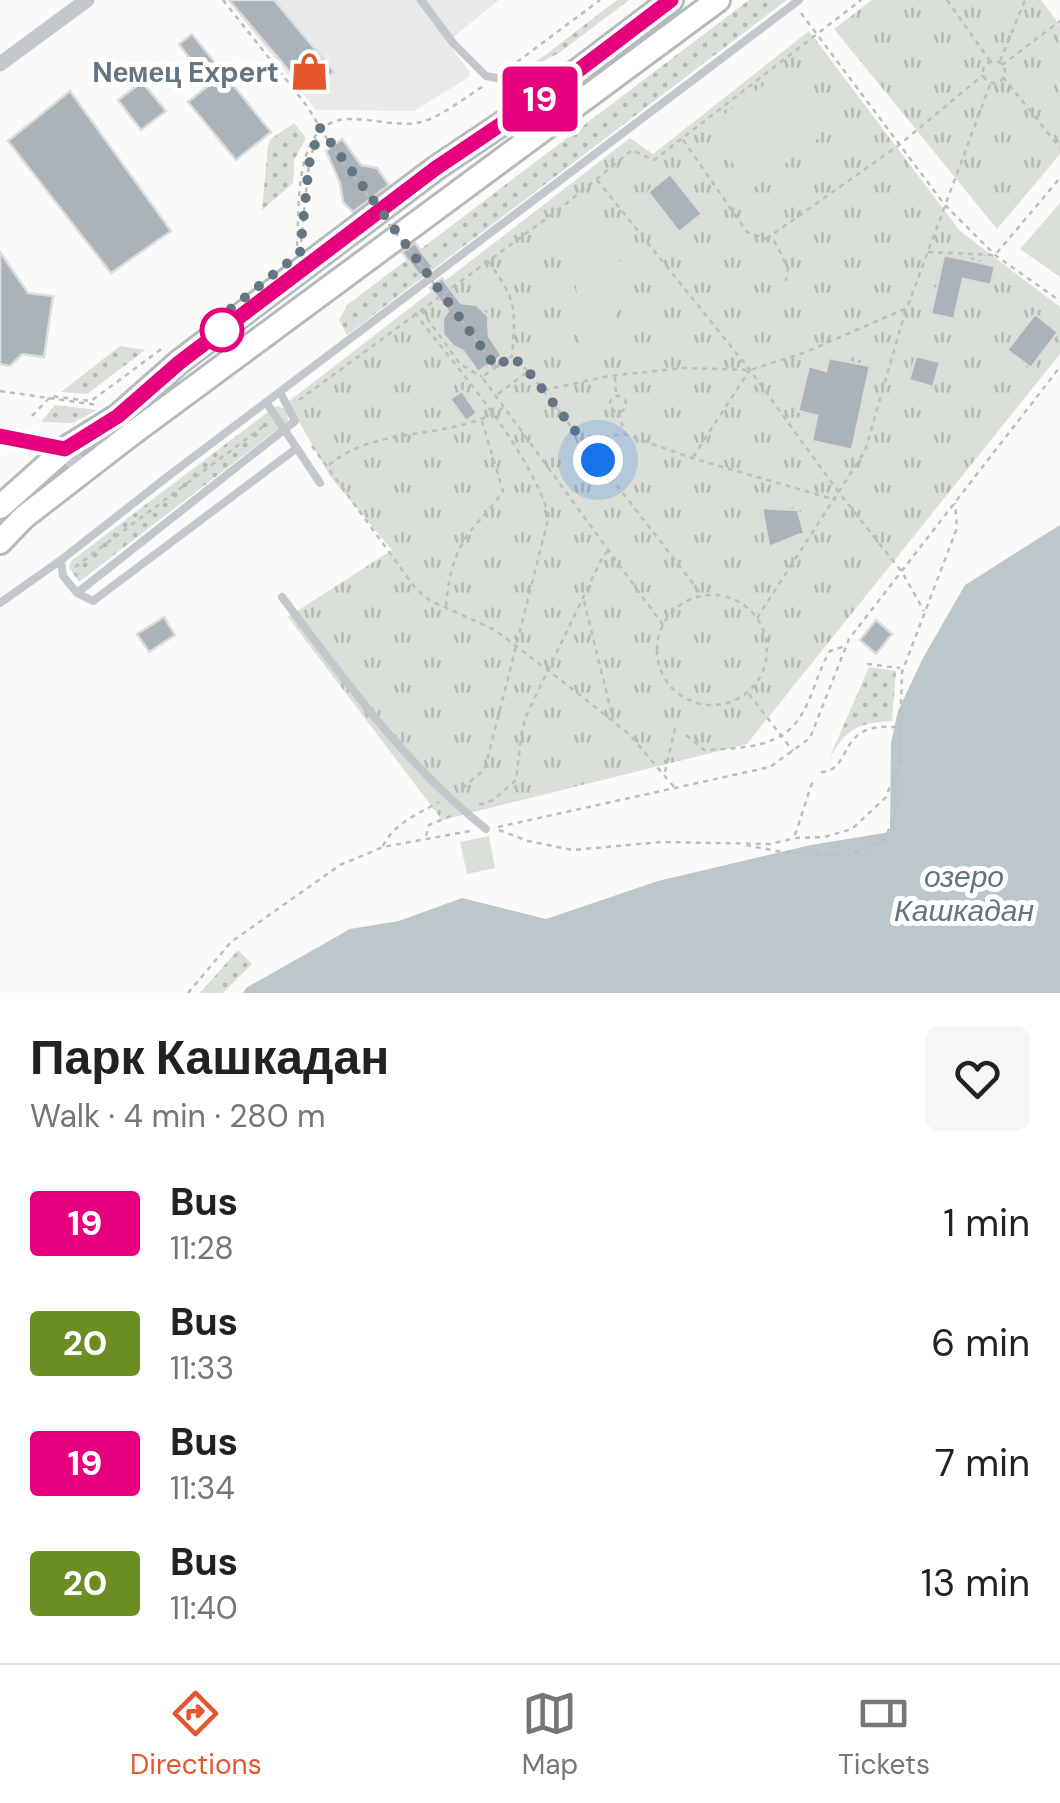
<!DOCTYPE html>
<html lang="en">
<head>
<meta charset="utf-8">
<style>
	body { margin:0; font-family:"DM Sans",sans-serif; background:#f6f6f6; color:#222; height:100vh; display:flex; flex-direction:column; font-size:38px; white-space:nowrap }
	* { box-sizing:border-box; margin:0 }
	p { font-size:32px; color:#767676 }
	.icon { flex:none; width:55px; height:55px; fill:none; stroke:currentColor; stroke-width:2; stroke-linecap:round; stroke-linejoin:round }
	.map { position:relative; height:993px; overflow:hidden }
	.panel { display:flex; flex-direction:column; background:#fff; flex:1 }
	.panel>* { flex:none }
	.badge { padding:0 20px; border-radius:8px; font-size:35px; line-height:65px }
	.you { position:absolute; width:50px; height:50px; margin:-25px; border:8px solid #fff; border-radius:50%; background:#1a73e8; box-shadow:0 0 0 15px #1a73e833 }
	.map>.badge { position:absolute; translate:-50% -50%; box-shadow:0 0 0 5px #fff }
	.round { display:grid; place-items:center; flex:none; width:105px; height:105px; border-radius:15px; background:#f6f6f6 }
	.head { display:flex; align-items:center; justify-content:space-between; height:170px; padding:0 30px }
	h1 { font-size:48px; font-weight:800; line-height:75px }
	ul { padding:0; list-style:none }
	li { display:flex; align-items:center; gap:30px; height:120px; padding:0 30px }
	li div { flex:1 }
	li b { display:block; font-size:38px }
	li em { font-style:normal }
	li .badge { min-width:110px; font-weight:700; text-align:center }
	.dock { display:flex; justify-content:space-around; align-items:center; height:140px; border-top:2px solid #e0e0e0; background:#fff; font-size:28px; color:#767676 }
	.dock a { display:grid; justify-items:center; gap:5px }
	.dock .current { color:#e4572e }
	.map>svg:first-child { display:block }
	.built { fill:#e8e9e9 }
	.grass { fill:url(#grass-dots) }
	.park { fill:url(#park-tufts) }
	.pitch { fill:#dadfd7 }
	.water { fill:#bbc7cb }
	.building { fill:#aab3b9; stroke:#dcdcda; stroke-width:2.5 }
	.lines { fill:none; stroke-linecap:round; stroke-linejoin:round }
	.primary-casing { stroke:#b5babe; stroke-width:28 }
	.path { stroke:#bbbfc2; stroke-width:2.5; stroke-dasharray:5 5; stroke-linecap:butt }
	.service { stroke:#c3c8cc; stroke-width:8 }
	.minor { stroke:#c3c8cc; stroke-width:15 }
	.tertiary { stroke:#c3c8cc; stroke-width:18 }
	.primary { stroke:#fff; stroke-width:22 }
	.path-bridge { stroke:#bbbfc2; stroke-width:2.5; stroke-dasharray:5 5; stroke-linecap:butt }
	.line-casing { stroke:#fff; stroke-width:22 }
	.line { stroke:#e6007e; stroke-width:15 }
	.walk { stroke:#657683; stroke-width:10; stroke-dasharray:0 18 }
	.stop-dot { fill:#fff; stroke:#e6007e; stroke-width:5 }
	.labels { text-anchor:middle; dominant-baseline:central; stroke-width:10; stroke-linejoin:round; paint-order:stroke }
	.poi-label { font-size:28px; font-weight:bold; fill:#657683; stroke:#fff; text-anchor:end }
	.water-label { font-size:30px; font-style:italic; fill:#60757c; stroke:#fff }
</style>
</head>
<body>
<div class="map">
<svg width="1060" height="993" viewBox="0 0 1060 993">
	<defs>
		<pattern id="grass-dots" width="8" height="8" patternUnits="userSpaceOnUse" patternTransform="scale(2.5)"><rect width="8" height="8" fill="#dadfd7"/><path d="M2 2h.1M6 6h.1" fill="none" stroke="#b4b9b4" stroke-width="1.8" stroke-linecap="round"/></pattern>
		<pattern id="park-tufts" width="24" height="20" patternUnits="userSpaceOnUse" patternTransform="scale(2.5)"><rect width="24" height="20" fill="#dadfd7"/><path d="M3 7l-1-3M5 7V3M7 7l1-3M15 17l-1-3M17 17v-4M19 17l1-3" fill="none" stroke="#b4b9b4"/></pattern>
	</defs>
	<rect width="100%" height="100%" fill="#fafaf8"/>
	<path class="built" d="M 228,0 L 499,0 L 447,42 L 470,72 L 469,77 L 414,111 L 316,110 Z"/>
	<path class="grass" d="M 617,0 L 629,0 L 559,53 L 527,69 Z
		M 749,0 L 787,0 L 347,335 L 339,320 L 347,305 Z
		M 294,123 L 306,138 L 294,160 L 293,183 L 262,210 L 268,145 L 271,139 Z
		M 120,346 L 145,350 L 87,394 L 61,392 Z
		M 55,405 L 97,410 L 72,423 L 41,422 Z
		M 276,406 L 286,409 L 288,421 L 79,582 L 69,567 L 71,561 Z
		M 869,667 L 896,671 L 892,721 C 857,723 847,728 829,759 Z
		M 238,950 L 252,964 L 223,993 L 200,993 Z"/>
	<path class="park" d="M 872,0 L 1041,0 L 1060,25 L 1060,154 L 997,229 L 834,29 Z
		M 809,31 L 960,231 L 1060,307 L 1060,354 L 747,744 L 442,820 L 288,617 L 392,550 L 330,476 L 288,402 L 630,138 L 653,154 Z"/>
	<path class="pitch" d="M 776,76 L 821,136 L 752,189 L 706,128 Z
		M 1060,203 L 1060,277 L 1020,249 Z
		M 584,214 C 603,239 631,266 633,298 L 617,313 L 601,348 L 581,353 C 579,312 580,271 557,236 Z
		M 489,836 L 495,868 L 467,874 L 460,842 Z"/>
	<path class="water" d="M 1060,525 L 1060,993 L 243,993 L 246,988 L 350,929 L 399,921 L 462,898 L 546,919 L 658,881 L 811,845 L 890,832 L 891,743 L 898,711 L 923,658 L 965,585 Z"/>
	<path class="building" d="M 229,0 L 274,0 L 334,72 L 308,93 Z
		M 192,34 L 271,132 L 236,160 L 188,102 L 209,85 L 179,44 Z
		M 142,82 L 166,111 L 141,130 L 118,100 Z
		M 70,91 L 171,231 L 111,273 L 8,141 Z
		M 342,139 L 361,165 L 377,168 L 389,185 L 353,212 L 343,202 L 340,183 L 326,151 Z
		M 670,174 L 702,214 L 679,232 L 648,192 Z
		M 415,243 L 433,267 L 420,276 L 402,252 Z
		M 0,252 L 28,293 L 53,296 L 44,357 L 22,354 L 10,366 L 0,364 Z
		M 944,255 L 995,266 L 991,285 L 963,279 L 954,319 L 931,314 Z
		M 442,278 L 461,303 L 477,305 L 488,316 L 489,336 L 502,356 L 478,372 L 463,351 L 453,346 L 443,334 L 443,318 L 448,311 L 430,288 Z
		M 1035,314 L 1058,332 L 1031,368 L 1007,350 Z
		M 916,356 L 940,362 L 933,387 L 909,380 Z
		M 829,358 L 870,366 L 852,450 L 812,441 L 817,416 L 798,411 L 809,366 L 826,371 Z
		M 462,391 L 477,413 L 466,421 L 450,399 Z
		M 762,508 L 798,510 L 804,533 L 769,547 Z
		M 164,617 L 175,635 L 149,652 L 137,634 Z
		M 876,620 L 892,634 L 876,654 L 860,640 Z"/>
	<g class="lines">
		<defs>
			<path id="primary" d="M 0,507 L 65,449 L 118,416 L 179,362 L 436,168 L 555,88 L 671,0
				M 0,542 L 24,517 L 130,435 L 718,0"/>
		</defs>
		<use href="#primary" class="primary-casing"/>
		<path class="path" d="M 223,0 L 307,106 L 335,152
			M 947,0 L 990,61
			M 801,13 L 944,204 L 995,255 L 1060,301
			M 1000,61 L 1025,0
			M983 72a11 11 0 1 1 22 0a11 11 0 1 1-22 0Z
			M 1002,65 L 1060,21
			M 509,68 L 600,0
			M 1003,77 L 1060,148
			M 683,140 L 747,232 L 775,242 L 788,268 L 786,281
			M 597,180 L 750,370 L 840,494 L 902,572 L 924,611
			M 766,239 L 899,145 L 983,75
			M 301,242 L 309,163 L 317,136
			M 297,246 C 300,205 292,118 351,119 C 372,119 401,127 421,122 C 439,118 466,97 482,87
			M 928,252 L 995,255 L 1060,178
			M 488,261 C 516,300 516,306 512,355
			M 421,310 L 460,364 L 482,377
			M 415,313 C 459,371 529,448 549,516 L 489,753 L 484,770 L 459,791
			M 476,340 L 496,366
			M 615,377 L 616,393
			M 544,390 L 609,376 L 684,368 L 750,370 L 806,352 L 907,308 L 991,82
			M 0,391 L 97,405
			M 498,394 L 527,372
			M610 404a8 8 0 1 1 16 0a8 8 0 1 1-16 0Z
			M 299,400 L 562,207 L 632,150 L 654,160 L 861,0
			M 619,412 L 624,432
			M 32,416 L 51,396 L 91,401 L 164,347
			M 584,440 L 624,434 L 692,458 L 836,500
			M 312,446 L 416,589 L 429,600 L 495,630 L 575,691 L 630,735 L 674,787
			M 693,457 L 749,371
			M 329,465 C 377,424 449,442 503,408
			M 75,567 L 265,425
			M657 650a55 55 0 1 1 110 0a55 55 0 1 1-110 0Z
			M 584,601 L 613,719
			M 446,606 C 448,579 454,551 472,529 C 483,516 494,505 503,491 L 482,421
			M 757,618 L 865,451 L 906,309
			M 663,625 L 482,377 L 512,356 L 528,371 L 702,595
			M 867,664 L 900,668
			M 749,694 L 793,751
			M 686,735 L 704,750 C 737,748 779,750 800,717 C 813,698 817,672 830,651 L 845,646
			M 665,772 L 676,724
			M 821,772 C 855,771 834,718 902,728
			M 479,805 L 493,800 L 516,780 L 522,730 L 527,714 L 603,556 L 609,550
			M 498,827 L 770,767 L 810,738 L 849,639 L 1060,367
			M 499,830 L 528,841 L 573,850 L 661,842 L 770,844 L 796,838 L 824,837 L 852,829 L 886,797 L 899,763 L 902,672 L 957,528 L 955,503
			M 795,835 L 813,780
			M 426,836 L 429,825 L 453,815
			M 746,845 L 782,852 L 847,856 L 885,840 L 898,804 L 899,769
			M 383,846 C 394,823 418,814 439,802
			M 188,993 L 231,942 L 340,865 L 383,847 L 470,831"/>
		<path class="service" d="M 421,0 L 453,43 L 486,76 L 546,87
			M 266,402 L 320,483
			M 61,560 L 167,477 L 799,0
			M 77,593 L 93,601 L 297,448
			M 282,597 C 345,680 404,764 486,829
			M 0,603 L 61,560 L 63,576 L 77,593 L 295,421 L 280,392"/>
		<path class="minor" d="M 0,64 L 87,0"/>
		<path class="tertiary" d="M 0,436 L 65,449 L 83,471"/>
		<use href="#primary" class="primary"/>
		<path class="path-bridge" d="M 335,152 L 476,340"/>
	</g>
	<g class="lines">
		<defs>
			<path id="line" d="M 0,436 L 65,449 L 118,416 L 180,362 L 436,168 L 555,88 L 671,0"/>
		</defs>
		<use href="#line" class="line-casing"/>
		<use href="#line" class="line"/>
		<path class="walk" d="M 222,330 L 212,324 L 300,253 L 309,164 L 320,128 L 496,367 L 512,356 L 528,371 L 598,460"/>
	</g>
	<defs>
		<symbol id="shop-bare" viewBox="-9 -9 18 18"><path d="M-5-2.5h2.3a2.7 3.5 0 0 1 5.4 0H5L5.5 6h-11ZM-1.5-2.5h3a1.5 2.3 0 0 0-3 0Z" fill="#e4572e" stroke="#fff" stroke-width="2.5" paint-order="stroke"/></symbol>
	</defs>
	<g fill-rule="evenodd">
		<use href="#shop-bare" x="282" y="44" width="55" height="55"/>
	</g>
	<circle class="stop-dot" cx="222" cy="330" r="20"/>
	<g class="labels">
		<g class="poi-label">
			<text x="279" y="72">Nемец Expert</text>
		</g>
		<g class="water-label">
			<text x="964" y="876">озеро<tspan x="964" dy="34">Кашкадан</tspan></text>
		</g>
	</g>
</svg>
<div class="you" style="left:598px;top:460px"></div>
<b class="badge" style="left:540px;top:99px;background:#e6007e;color:#fff">19</b>
</div>
<section class="panel">
<div class="head"><div><h1>Парк Кашкадан</h1><p>Walk · 4 min · 280 m</p></div><a class="round"><svg class="icon" aria-label="heart" viewBox="0 0 24 24"><path d="M12 20l-8-8c-3-5 5-10 8-4 3-6 11-1 8 4z"/></svg></a></div>
<ul>
<li><span class="badge" style="background:#e6007e;color:#fff">19</span><div><b>Bus</b><p>11:28</p></div><em>1 min</em></li>
<li><span class="badge" style="background:#6b8e23;color:#fff">20</span><div><b>Bus</b><p>11:33</p></div><em>6 min</em></li>
<li><span class="badge" style="background:#e6007e;color:#fff">19</span><div><b>Bus</b><p>11:34</p></div><em>7 min</em></li>
<li><span class="badge" style="background:#6b8e23;color:#fff">20</span><div><b>Bus</b><p>11:40</p></div><em>13 min</em></li>
</ul>
</section>
<nav class="dock">
<a class="current"><svg class="icon" aria-label="directions" viewBox="0 0 24 24"><path d="M12 3l9 9-9 9-9-9zM9 14v-3h6M13 9l2 2-2 2"/></svg>Directions</a>
<a><svg class="icon" aria-label="map" viewBox="0 0 24 24"><path d="M3 6l6-2 6 2 6-2v14l-6 2-6-2-6 2zM9 4v14M15 6v14"/></svg>Map</a>
<a><svg class="icon" aria-label="tickets" viewBox="0 0 24 24"><path d="M3 7h18v10H3zM15 7v10"/></svg>Tickets</a>
</nav>
</body>
</html>
